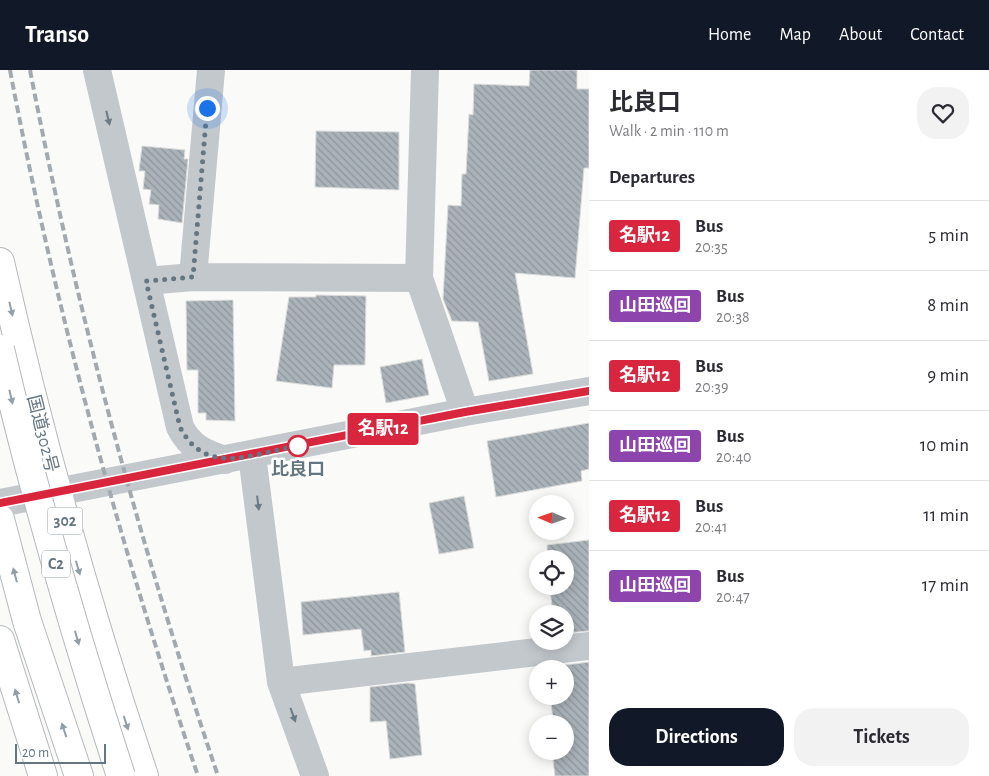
<!DOCTYPE html>
<html lang="en">
<head>
<meta charset="utf-8">
<style>
	body { margin:0; font-family:"Alegreya Sans","Noto Sans JP",sans-serif; background:#f2f2f3; color:#2b2b33; height:100vh; display:flex; flex-direction:column; font-size:19px; white-space:nowrap }
	* { box-sizing:border-box; margin:0 }
	p { font-size:16px; color:#7c7c81 }
	.icon { flex:none; width:28px; height:28px; fill:none; stroke:currentColor; stroke-width:2; stroke-linecap:round; stroke-linejoin:round }
	.map { position:relative; flex:1; overflow:hidden }
	.side { display:flex; flex-direction:column; background:#fff; width:400px }
	.side>* { flex:none }
	.badge { padding:0 10px; border-radius:4px; font-size:18px; line-height:32px }
	.needle { width:32px; rotate:272deg }
	.tools { position:absolute; left:529px; top:425px; display:grid; gap:10px }
	.tools a { display:grid; place-items:center; width:45px; height:45px; border-radius:50%; background:#fff; box-shadow:0 2px 12px #0003; font-size:25px }
	.scale { position:absolute; left:15px; bottom:12px; width:91px; box-sizing:border-box; padding-left:5px; border:2px solid #657683; border-top:0; font-size:14px; line-height:18px; white-space:nowrap; color:#657683; -webkit-text-stroke:4px #fff; paint-order:stroke }
	.you { position:absolute; width:25px; height:25px; margin:-12px; border:4px solid #fff; border-radius:50%; background:#1a73e8; box-shadow:0 0 0 8px #1a73e833 }
	.map>.badge { position:absolute; translate:-50% -50%; box-shadow:0 0 0 2px #fff }
	h2 { padding:0 20px; font-size:19px; line-height:45px }
	.round { display:grid; place-items:center; flex:none; width:52px; height:52px; border-radius:20px; background:#f2f2f3 }
	.headline { display:flex; align-items:center; justify-content:space-between; height:85px; padding:0 20px }
	h1 { font-size:24px; font-weight:700; line-height:38px }
	.button { display:flex; gap:10px; margin-top:auto; padding:10px 20px }
	.button a { flex:1; height:58px; border-radius:20px; background:#111827; color:#fff; font-size:20px; font-weight:700; line-height:58px; text-align:center }
	.button a+a { background:#f2f2f3; color:#2b2b33 }
	ul { padding:0; list-style:none }
	li { display:flex; align-items:center; gap:15px; height:70px; padding:0 20px; border-top:1px solid #e1e1e2 }
	li div { flex:1 }
	li b { display:block; font-size:19px }
	li em { font-style:normal }
	li .badge { min-width:55px; font-weight:700; text-align:center }
	header { display:flex; align-items:center; gap:30px; box-sizing:border-box; height:70px; padding:0 25px; background:#111827; color:#fff }
	header strong { font-size:24px }
	nav { display:flex; gap:28px; margin-inline-start:auto; font-size:18px }
	main { display:flex; flex:1; min-height:0 }
	.map>svg:first-child { display:block }
	.building { fill:url(#building-back-hatch); stroke:#dcdcda }
	.lines { fill:none; stroke-linecap:round; stroke-linejoin:round }
	.highway-casing { stroke:#b4b9bd; stroke-width:30 }
	.minor { stroke:#c3c8cc; stroke-width:28 }
	.highway { stroke:#fff; stroke-width:28 }
	.rail { stroke:#a2aab0; stroke-width:4; stroke-dasharray:8 4; stroke-linecap:butt }
	.highway-bridge-casing { stroke:#b4b9bd; stroke-width:30; stroke-linecap:butt }
	.highway-bridge { stroke:#fff; stroke-width:28 }
	.oneway { fill:#6a7a87 }
	.oneway2 { fill:#939fa8 }
	.line-casing { stroke:#fff; stroke-width:11 }
	.line { stroke:#d7263d; stroke-width:8 }
	.walk { stroke:#657683; stroke-width:5; stroke-dasharray:0 9 }
	.stop-dot { fill:#fff; stroke:#d7263d; stroke-width:2.5 }
	.labels { text-anchor:middle; dominant-baseline:central; stroke-width:5; stroke-linejoin:round; paint-order:stroke }
	.shield { fill:#fff; stroke:#939fa8; stroke-width:1 }
	.shield-label { font-size:16px; font-weight:bold; fill:#657683 }
	.street-label { font-size:18px; fill:#657683; stroke:#fff }
	.stop-label { font-size:18px; font-weight:bold; fill:#657683; stroke:#fff }
</style>
</head>
<body>
<header>
<strong>Transo</strong>
<nav><a>Home</a><a>Map</a><a>About</a><a>Contact</a></nav>
</header>
<main>
<div class="map">
<svg width="589" height="706" viewBox="0 0 589 706">
	<defs>
		<pattern id="building-back-hatch" width="6" height="6" patternUnits="userSpaceOnUse" patternTransform="scale(1.25)"><rect width="6" height="6" fill="#aab3b9"/><path d="M-1 5l2 2M0 0l6 6M5-1l2 2" fill="none" stroke="#8e969c"/></pattern>
	</defs>
	<rect width="100%" height="100%" fill="#fafaf8"/>
	<path class="building" d="M 530,0 L 577,0 L 577,19 L 589,19 L 589,98 L 584,98 L 575,208 L 515,203 L 533,304 L 489,311 L 478,252 L 452,251 L 443,229 L 448,135 L 461,136 L 462,104 L 466,104 L 469,44 L 473,45 L 474,14 L 529,16 Z
		M 316,61 L 399,62 L 399,120 L 315,117 Z
		M 142,76 L 185,80 L 184,89 L 188,89 L 182,153 L 158,149 L 159,135 L 149,134 L 151,120 L 143,119 L 145,101 L 139,101 Z
		M 316,225 L 366,226 L 365,295 L 334,295 L 332,318 L 276,311 L 289,227 L 316,227 Z
		M 233,230 L 235,351 L 206,350 L 206,343 L 198,343 L 198,300 L 187,300 L 186,231 Z
		M 422,289 L 429,325 L 386,333 L 380,297 Z
		M 589,353 L 589,399 L 581,401 L 582,411 L 496,427 L 487,371 Z
		M 464,426 L 474,478 L 439,484 L 429,433 Z
		M 589,470 L 589,561 L 565,563 L 565,544 L 553,544 L 550,520 L 552,516 L 565,516 L 565,489 L 548,489 L 547,475 Z
		M 399,522 L 405,582 L 371,586 L 371,580 L 364,581 L 361,559 L 303,565 L 301,532 Z
		M 589,592 L 589,706 L 555,706 L 552,681 L 565,681 L 565,654 L 548,654 L 548,650 L 553,649 L 550,626 L 565,626 L 565,595 Z
		M 408,613 L 415,614 L 422,685 L 390,689 L 386,651 L 370,652 L 370,617 Z"/>
	<g class="lines">
		<defs>
			<path id="highway" d="M 0,192 C 39,365 87,537 144,706
				M 0,449 L 27,551 L 79,706
				M 0,570 L 43,706"/>
		</defs>
		<use href="#highway" class="highway-casing"/>
		<path class="minor" d="M 97,0 L 180,357 C 190,377 204,383 225,390
			M 425,0 L 419,208 L 465,342
			M 193,207 L 211,0
			M 146,211 L 193,207 L 419,208
			M 252,385 L 281,612 L 315,706
			M 0,433 L 465,342 L 589,321
			M 281,612 L 589,576"/>
		<use href="#highway" class="highway"/>
		<path class="rail" d="M 10,0 C 55,239 120,475 198,706
			M 30,0 C 76,239 140,475 218,706"/>
		<defs>
			<path id="highway-bridge" d="M 0,279 C 34,424 75,565 121,706"/>
		</defs>
		<use href="#highway-bridge" class="highway-bridge-casing"/>
		<use href="#highway-bridge" class="highway-bridge"/>
	</g>
	<defs><path id="oneway-solid" d="M-6-.8H1V-3.2L6.5 0L1 3.2V.8H-6Z" transform="scale(1.25)"/></defs>
	<g class="oneway">
		<use href="#oneway-solid" transform="translate(108 48) rotate(77)"/>
		<use href="#oneway-solid" transform="translate(258 433) rotate(83)"/>
		<use href="#oneway-solid" transform="translate(293 645) rotate(70)"/>
	</g>
	<g class="oneway2">
		<use href="#oneway-solid" transform="translate(11 239) rotate(77)"/>
		<use href="#oneway-solid" transform="translate(11 327) rotate(77)"/>
		<use href="#oneway-solid" transform="translate(78 498) rotate(74)"/>
		<use href="#oneway-solid" transform="translate(15 505) rotate(-105)"/>
		<use href="#oneway-solid" transform="translate(77 568) rotate(74)"/>
		<use href="#oneway-solid" transform="translate(17 626) rotate(-107)"/>
		<use href="#oneway-solid" transform="translate(126 653) rotate(72)"/>
		<use href="#oneway-solid" transform="translate(64 660) rotate(-108)"/>
	</g>
	<g class="lines">
		<defs>
			<path id="line" d="M 0,433 L 465,342 L 589,321"/>
		</defs>
		<use href="#line" class="line-casing"/>
		<use href="#line" class="line"/>
		<path class="walk" d="M 207,38 L 193,207 L 146,211 L 180,357 C 206,408 254,383 298,376"/>
	</g>
	<circle class="stop-dot" cx="298" cy="376" r="10"/>
	<g class="labels">
		<g class="shield">
			<rect x="47.5" y="437.5" width="35" height="27" rx="4"/>
			<rect x="42" y="480.5" width="28" height="27" rx="4"/>
		</g>
		<g class="shield-label">
			<text x="65" y="451">302</text>
			<text x="56" y="494">C2</text>
		</g>
		<g class="street-label">
			<text transform="translate(42 364) rotate(76)">国道302号</text>
		</g>
		<g class="stop-label">
			<text x="298" y="400">比良口</text>
		</g>
	</g>
</svg>
<div class="tools">
<a><svg class="needle" viewBox="-14 -14 28 28"><path d="M0-13l5 13h-10z" fill="#e53935"/><path d="M0 13l5-13h-10z" fill="#7c7c81"/></svg></a>
<a><svg class="icon" aria-label="locate" viewBox="0 0 24 24"><circle cx="12" cy="12" r="6"/><path d="M12 2v4M12 18v4M2 12h4M18 12h4"/></svg></a>
<a><svg class="icon" aria-label="layers" viewBox="0 0 24 24"><path d="M12 4l9 5-9 5-9-5zM3 14l9 5 9-5"/></svg></a>
<a>+</a>
<a>−</a>
</div>
<div class="scale">20 m</div>
<div class="you" style="left:207px;top:38px"></div>
<b class="badge" style="left:383px;top:359px;background:#d7263d;color:#fff">名駅12</b>
</div>
<section class="side">
<div class="headline"><div><h1>比良口</h1><p>Walk · 2 min · 110 m</p></div><a class="round"><svg class="icon" aria-label="heart" viewBox="0 0 24 24"><path d="M12 20l-8-8c-3-5 5-10 8-4 3-6 11-1 8 4z"/></svg></a></div>
<h2>Departures</h2>
<ul>
<li><span class="badge" style="background:#d7263d;color:#fff">名駅12</span><div><b>Bus</b><p>20:35</p></div><em>5 min</em></li>
<li><span class="badge" style="background:#8e44ad;color:#fff">山田巡回</span><div><b>Bus</b><p>20:38</p></div><em>8 min</em></li>
<li><span class="badge" style="background:#d7263d;color:#fff">名駅12</span><div><b>Bus</b><p>20:39</p></div><em>9 min</em></li>
<li><span class="badge" style="background:#8e44ad;color:#fff">山田巡回</span><div><b>Bus</b><p>20:40</p></div><em>10 min</em></li>
<li><span class="badge" style="background:#d7263d;color:#fff">名駅12</span><div><b>Bus</b><p>20:41</p></div><em>11 min</em></li>
<li><span class="badge" style="background:#8e44ad;color:#fff">山田巡回</span><div><b>Bus</b><p>20:47</p></div><em>17 min</em></li>
</ul>
<div class="button"><a>Directions</a><a>Tickets</a></div>
</section>
</main>
</body>
</html>
